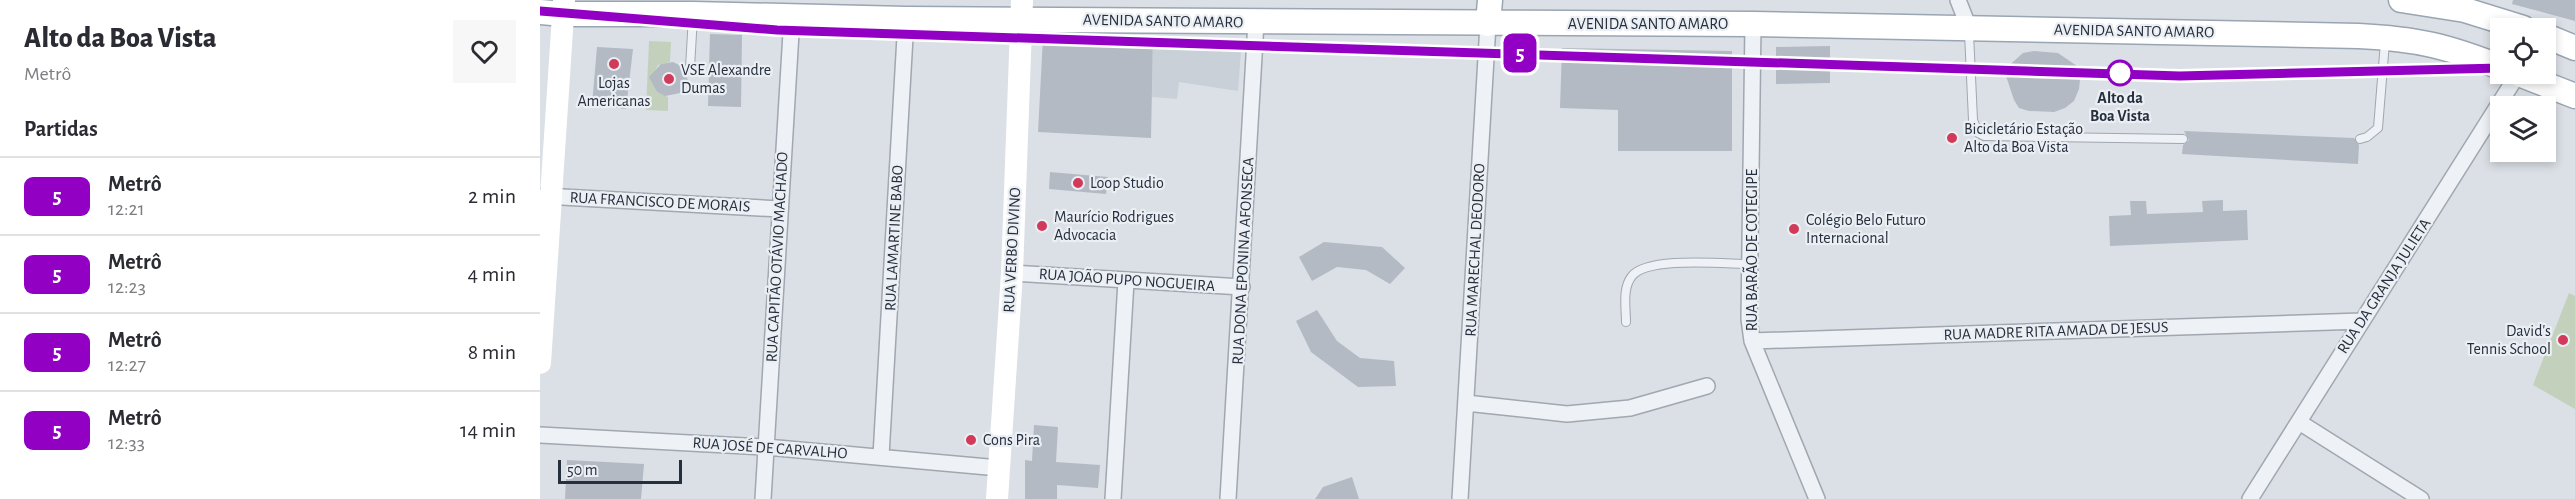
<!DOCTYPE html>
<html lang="pt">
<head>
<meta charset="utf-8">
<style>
	body { margin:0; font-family:"Alegreya Sans",sans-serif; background:#f7f7f7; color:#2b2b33; height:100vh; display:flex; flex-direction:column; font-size:22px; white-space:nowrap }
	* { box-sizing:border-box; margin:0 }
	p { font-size:20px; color:#7c7c81 }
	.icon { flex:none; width:33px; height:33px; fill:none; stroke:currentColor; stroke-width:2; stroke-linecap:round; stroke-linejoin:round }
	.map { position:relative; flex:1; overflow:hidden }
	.panel { display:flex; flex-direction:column; background:#fff; width:540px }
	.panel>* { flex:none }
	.badge { padding:0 12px; border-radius:9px; font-size:21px; line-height:39px }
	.controls { position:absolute; left:1950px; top:18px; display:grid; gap:12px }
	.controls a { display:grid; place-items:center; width:66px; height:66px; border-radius:0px; background:#fff; box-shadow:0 3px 9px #0003; font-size:30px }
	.scale { position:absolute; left:18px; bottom:15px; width:124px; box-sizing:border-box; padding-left:6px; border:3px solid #252f3d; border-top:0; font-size:16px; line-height:21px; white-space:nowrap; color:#252f3d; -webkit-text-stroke:4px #ebeff4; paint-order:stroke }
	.map>.badge { position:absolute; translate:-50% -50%; box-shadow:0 0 0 3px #fff }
	h2 { padding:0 24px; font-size:22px; line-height:54px }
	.round { display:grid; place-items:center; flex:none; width:63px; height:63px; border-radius:0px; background:#f7f7f7 }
	.summary { display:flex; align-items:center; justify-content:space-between; height:102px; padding:0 24px }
	h1 { font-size:28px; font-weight:800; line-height:45px }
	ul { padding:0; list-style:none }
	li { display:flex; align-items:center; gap:18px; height:78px; padding:0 24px; border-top:2px solid #e1e1e2 }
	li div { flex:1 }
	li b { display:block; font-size:22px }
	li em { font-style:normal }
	li .badge { min-width:66px; font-weight:700; text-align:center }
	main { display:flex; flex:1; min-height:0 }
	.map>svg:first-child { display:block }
	.built { fill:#c9d0d8 }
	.green { fill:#c3d1bc }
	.building { fill:#b3bac3 }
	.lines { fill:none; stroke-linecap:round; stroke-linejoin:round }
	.lane-casing { stroke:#a1a7b0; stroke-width:10 }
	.street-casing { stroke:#a1a7b0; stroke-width:18 }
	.primary-casing { stroke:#9aa5b2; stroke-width:27 }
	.lane { stroke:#eef1f5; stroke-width:8 }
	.street { stroke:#eef1f5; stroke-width:15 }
	.secondary { stroke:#fff; stroke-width:22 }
	.primary { stroke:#fff; stroke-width:24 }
	.line-casing { stroke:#fff; stroke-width:14 }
	.line { stroke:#9200c3; stroke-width:9 }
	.poi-dot { fill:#d23a5a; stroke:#ebeff4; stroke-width:2 }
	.stop-dot { fill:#fff; stroke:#9200c3; stroke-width:3 }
	.labels { text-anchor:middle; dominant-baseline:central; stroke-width:4.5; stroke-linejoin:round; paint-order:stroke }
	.street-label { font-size:16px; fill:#252f3d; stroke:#ebeff4 }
	.poi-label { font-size:16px; fill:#252f3d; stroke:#ebeff4; text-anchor:start }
	.stop-label { font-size:16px; font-weight:bold; fill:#252f3d; stroke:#ebeff4 }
</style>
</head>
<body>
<main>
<section class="panel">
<div class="summary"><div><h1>Alto da Boa Vista</h1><p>Metrô</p></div><a class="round"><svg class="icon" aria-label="heart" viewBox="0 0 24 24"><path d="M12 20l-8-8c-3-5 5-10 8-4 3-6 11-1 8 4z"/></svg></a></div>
<h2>Partidas</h2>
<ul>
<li><span class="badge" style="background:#9200c3;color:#fff">5</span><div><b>Metrô</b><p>12:21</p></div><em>2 min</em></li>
<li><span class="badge" style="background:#9200c3;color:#fff">5</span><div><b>Metrô</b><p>12:23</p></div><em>4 min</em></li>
<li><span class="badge" style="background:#9200c3;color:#fff">5</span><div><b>Metrô</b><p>12:27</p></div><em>8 min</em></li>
<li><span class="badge" style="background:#9200c3;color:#fff">5</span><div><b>Metrô</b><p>12:33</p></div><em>14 min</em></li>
</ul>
</section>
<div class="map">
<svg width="2035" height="499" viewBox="0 0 2035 499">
	<rect width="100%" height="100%" fill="#dbe0e6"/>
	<path class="built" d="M 613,37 L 702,38 L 698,91 L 639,82 L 637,99 L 612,97 Z"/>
	<path class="green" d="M 109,41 L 131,42 L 130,62 L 118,65 L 111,78 L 117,92 L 128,97 L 128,111 L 106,110 Z
		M 2029,293 L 2035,296 L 2035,409 L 1993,385 Z"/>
	<path class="building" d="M 1973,0 L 2035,0 L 2035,21 L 1972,4 Z
		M 170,34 L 202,35 L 201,107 L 168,106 Z
		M 503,37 L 613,37 L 611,138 L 498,132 Z
		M 1290,46 L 1290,83 L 1236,84 L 1236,47 Z
		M 57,47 L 93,49 L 86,109 L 52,105 Z
		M 1022,48 L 1192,51 L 1192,151 L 1078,151 L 1078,110 L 1020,108 Z
		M 1494,51 L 1518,53 L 1537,66 L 1540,80 L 1539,89 L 1534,101 L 1525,108 L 1514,112 L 1489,111 L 1479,108 L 1474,100 L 1464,70 L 1483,53 Z
		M 133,62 L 141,66 L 148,80 L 140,93 L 125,96 L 117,92 L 109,77 L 121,64 Z
		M 1644,131 L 1814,138 L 1819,145 L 1818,164 L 1642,154 L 1643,145 L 1649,140 Z
		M 510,172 L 568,177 L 566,194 L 509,189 Z
		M 1683,200 L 1683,211 L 1707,210 L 1708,240 L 1570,246 L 1569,216 L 1591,215 L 1590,201 L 1606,201 L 1607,214 L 1663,212 L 1662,201 Z
		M 784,242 L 842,247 L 865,268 L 850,284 L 826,270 L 797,267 L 772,281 L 759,257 Z
		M 777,310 L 797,341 L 820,358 L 854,361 L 856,386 L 818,387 L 771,352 L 756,321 Z
		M 494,425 L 518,427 L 516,462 L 560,465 L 558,488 L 517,485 L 517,499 L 485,499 L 485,460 L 492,461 Z
		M 27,460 L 104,464 L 101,499 L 25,499 Z
		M 812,477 L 819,499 L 775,499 L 783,487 Z"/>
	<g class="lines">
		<defs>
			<path id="lane" d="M 1429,33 L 1433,120 L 1438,133 L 1444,136 L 1643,139
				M 150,68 L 153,16
				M 1820,139 L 1827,137 L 1838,128 L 1845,42
				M 1086,322 C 1086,308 1082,288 1092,276 C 1108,256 1185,264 1211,264"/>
			<path id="street" d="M 1418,0 L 1429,28
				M 1213,24 L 1209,319 L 1212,341 L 1277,499
				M 4,196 L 240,209
				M 472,273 L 702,287
				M 1212,341 L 1821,321
				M 926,403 L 1027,414 L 1090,408 L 1167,386
				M 1759,422 L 1881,499
				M 0,435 L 226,447 L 459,468
				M 341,456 L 366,19
				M 223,499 L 252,16
				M 573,499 L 586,281
				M 688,499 L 716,22
				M 920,499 L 948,24
				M 1710,499 L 1978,74"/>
			<path id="primary" d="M 1861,0 L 1925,10 L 1983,28
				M 0,12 L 23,14 L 153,14 L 366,19 L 1213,24 L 1819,36 C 1877,39 1907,46 1960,67
				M 948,24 L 950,0
				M 2006,36 L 2035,48
				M 1979,74 L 2035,96"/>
		</defs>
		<use href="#lane" class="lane-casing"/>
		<use href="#street" class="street-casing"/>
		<use href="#primary" class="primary-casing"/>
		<use href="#lane" class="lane"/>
		<use href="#street" class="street"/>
		<path class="secondary" d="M 0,363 L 24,0
			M 457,499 L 472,273 L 482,0"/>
		<use href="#primary" class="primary"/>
	</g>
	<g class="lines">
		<defs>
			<path id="line" d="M 0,11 L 237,30 L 1640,76 L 1960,68"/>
		</defs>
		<use href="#line" class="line-casing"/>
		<use href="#line" class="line"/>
	</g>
	<g class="poi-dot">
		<circle cx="74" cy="64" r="6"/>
		<circle cx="129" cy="79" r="6"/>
		<circle cx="1412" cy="138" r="6"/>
		<circle cx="538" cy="183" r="6"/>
		<circle cx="502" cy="226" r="6"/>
		<circle cx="1254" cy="229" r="6"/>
		<circle cx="2023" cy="340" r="6"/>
		<circle cx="431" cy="440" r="6"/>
	</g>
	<circle class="stop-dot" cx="1580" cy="73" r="12"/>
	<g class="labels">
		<g class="street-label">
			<text transform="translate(623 21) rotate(1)">AVENIDA SANTO AMARO</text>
			<text x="1108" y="24">AVENIDA SANTO AMARO</text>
			<text transform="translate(1594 31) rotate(1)">AVENIDA SANTO AMARO</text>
			<text transform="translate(120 202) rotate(3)">RUA FRANCISCO DE MORAIS</text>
			<text transform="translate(354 238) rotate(-87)">RUA LAMARTINE BABO</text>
			<text transform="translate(472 250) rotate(-87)">RUA VERBO DIVINO</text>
			<text transform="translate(935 250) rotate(-87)">RUA MARECHAL DEODORO</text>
			<text transform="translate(1212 250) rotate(-90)">RUA BARÃO DE COTEGIPE</text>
			<text transform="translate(237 257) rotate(-87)">RUA CAPITÃO OTÁVIO MACHADO</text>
			<text transform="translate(703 261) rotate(-87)">RUA DONA EPONINA AFONSECA</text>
			<text transform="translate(587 280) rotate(4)">RUA JOÃO PUPO NOGUEIRA</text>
			<text transform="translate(1844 286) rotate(-57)">RUA DA GRANJA JULIETA</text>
			<text transform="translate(1516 331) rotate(-2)">RUA MADRE RITA AMADA DE JESUS</text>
			<text transform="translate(230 448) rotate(4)">RUA JOSÉ DE CARVALHO</text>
		</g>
		<g class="poi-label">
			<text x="141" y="70">VSE Alexandre<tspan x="141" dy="18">Dumas</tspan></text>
			<text x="74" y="83" text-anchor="middle">Lojas<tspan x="74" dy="18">Americanas</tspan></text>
			<text x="1424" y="129">Bicicletário Estação<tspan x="1424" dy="18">Alto da Boa Vista</tspan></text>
			<text x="550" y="183">Loop Studio</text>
			<text x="514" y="217">Maurício Rodrigues<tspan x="514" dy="18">Advocacia</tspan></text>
			<text x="1266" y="220">Colégio Belo Futuro<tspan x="1266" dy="18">Internacional</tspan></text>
			<text x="2011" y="331" text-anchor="end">David's<tspan x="2011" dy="18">Tennis School</tspan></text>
			<text x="443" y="440">Cons Pira</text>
		</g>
		<g class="stop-label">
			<text x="1580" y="98">Alto da<tspan x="1580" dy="18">Boa Vista</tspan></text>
		</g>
	</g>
</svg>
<div class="controls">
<a><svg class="icon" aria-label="locate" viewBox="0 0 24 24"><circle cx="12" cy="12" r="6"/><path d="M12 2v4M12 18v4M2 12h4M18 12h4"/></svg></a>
<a><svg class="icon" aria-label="layers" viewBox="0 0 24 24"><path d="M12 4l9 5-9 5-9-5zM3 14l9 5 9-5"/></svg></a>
</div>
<div class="scale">50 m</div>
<b class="badge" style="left:980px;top:53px;background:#9200c3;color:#fff">5</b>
</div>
</main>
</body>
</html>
